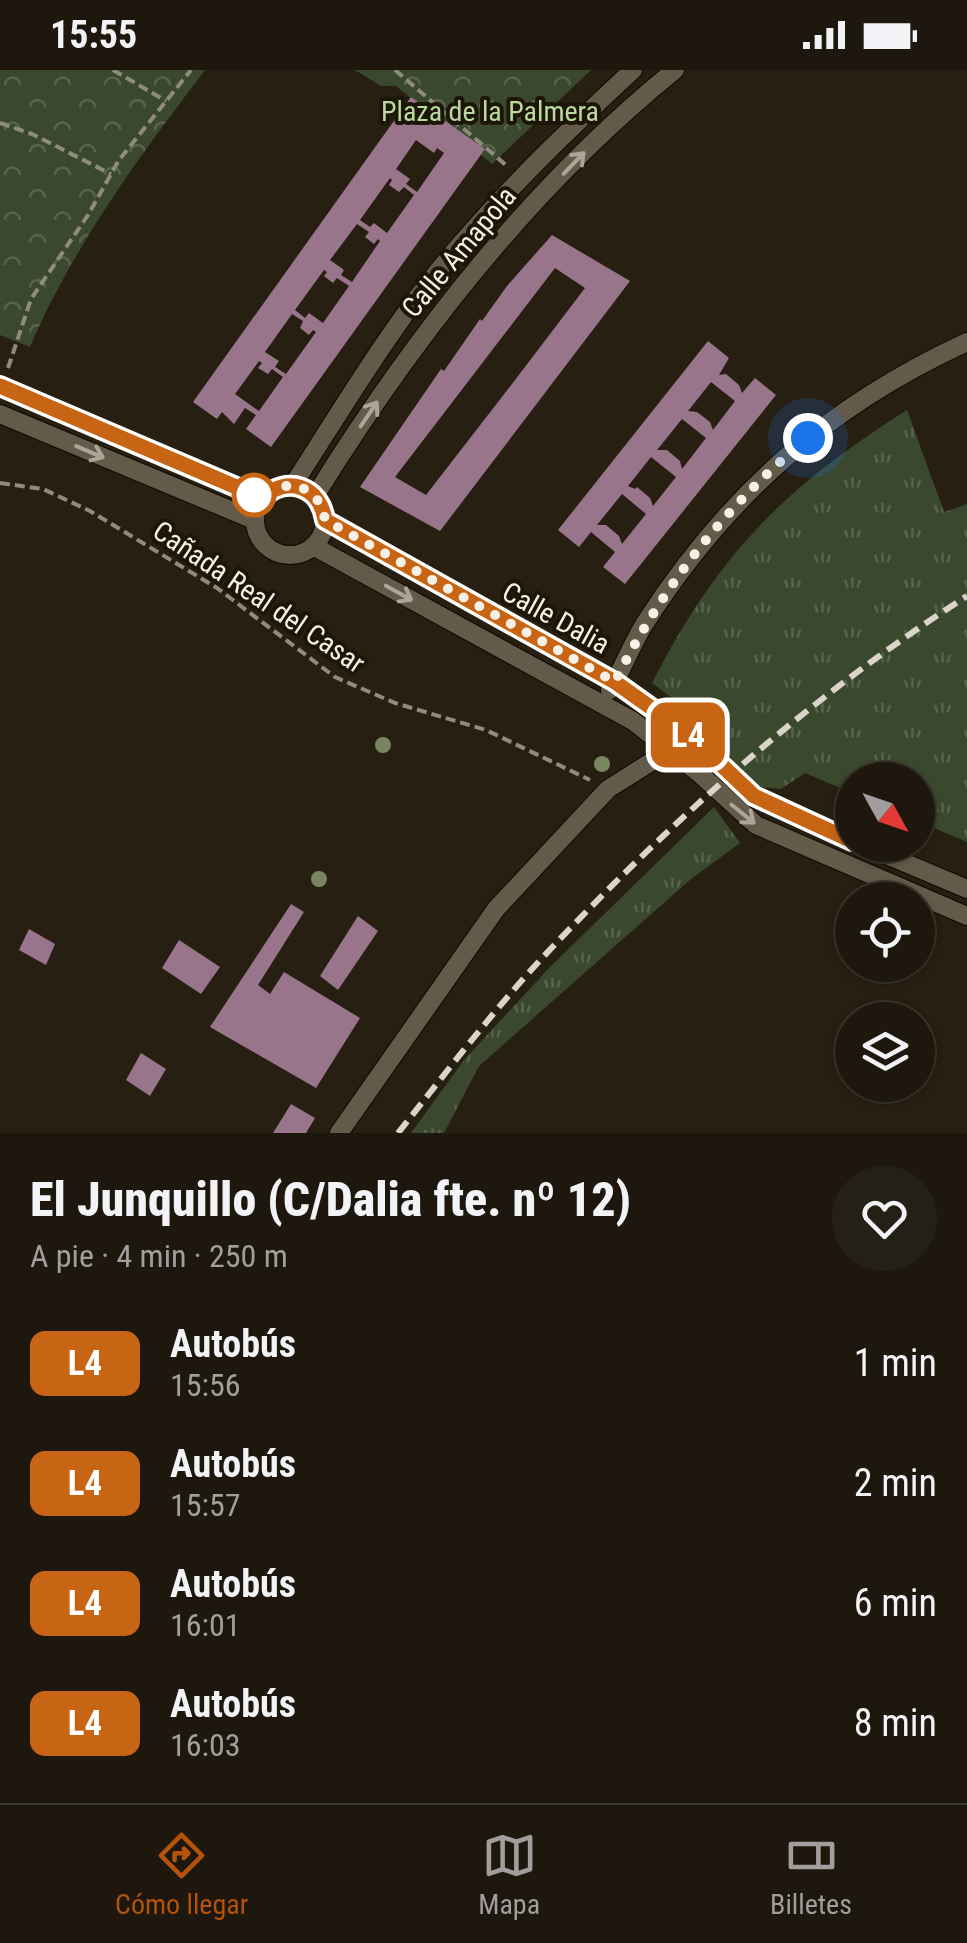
<!DOCTYPE html>
<html lang="es">
<head>
<meta charset="utf-8">
<style>
	body { margin:0; font-family:"Roboto Condensed",sans-serif; background:#252016; color:#f1f3f6; height:100vh; display:flex; flex-direction:column; font-size:38px; white-space:nowrap }
	* { box-sizing:border-box; margin:0 }
	p { font-size:32px; color:#a09f9d }
	.icon { flex:none; width:55px; height:55px; fill:none; stroke:currentColor; stroke-width:2; stroke-linecap:round; stroke-linejoin:round }
	.map { position:relative; height:1063px; overflow:hidden }
	.panel { display:flex; flex-direction:column; background:#1d170d; flex:1 }
	.panel>* { flex:none }
	.badge { padding:0 20px; border-radius:15px; font-size:35px; line-height:65px }
	.needle { width:65px; rotate:130deg }
	.fabs { position:absolute; left:835px; top:692px; display:grid; gap:20px }
	.fabs a { display:grid; place-items:center; width:100px; height:100px; border-radius:50%; background:#1d170d; box-shadow:0 2px 8px #0004,0 0 0 2px #3b362e; font-size:50px }
	.you { position:absolute; width:50px; height:50px; margin:-25px; border:8px solid #fff; border-radius:50%; background:#1a73e8; box-shadow:0 0 0 15px #1a73e833 }
	.map>.badge { position:absolute; translate:-50% -50%; box-shadow:0 0 0 5px #fff }
	.round { display:grid; place-items:center; flex:none; width:105px; height:105px; border-radius:52px; background:#252016 }
	.headline { display:flex; align-items:center; justify-content:space-between; height:170px; padding:0 30px }
	h1 { font-size:48px; font-weight:800; line-height:75px }
	ul { padding:0; list-style:none }
	li { display:flex; align-items:center; gap:30px; height:120px; padding:0 30px }
	li div { flex:1 }
	li b { display:block; font-size:38px }
	li em { font-style:normal }
	li .badge { min-width:110px; font-weight:700; text-align:center }
	.status { display:flex; justify-content:space-between; align-items:center; height:70px; padding:0 50px; background:#1d170d; direction:ltr }
	.status svg { height:28px; fill:currentColor }
	.tabs { display:flex; justify-content:space-around; align-items:center; height:140px; border-top:2px solid #3b362e; background:#1d170d; font-size:28px; color:#a09f9d }
	.tabs a { display:grid; justify-items:center; gap:5px }
	.tabs .selected { color:#b45309 }
	.map>svg:first-child { display:block }
	.grass { fill:url(#grass-tufts) }
	.park { fill:url(#park-crowns) }
	.building { fill:#99758c; fill-rule:evenodd }
	.lines { fill:none; stroke-linecap:round; stroke-linejoin:round }
	.minor-casing { stroke:#0f0801; stroke-width:20 }
	.path { stroke:#918a7e; stroke-width:4; stroke-dasharray:10 5; stroke-linecap:butt }
	.minor { stroke:#635a4a; stroke-width:18 }
	.rail { stroke:#dad4ca; stroke-width:6; stroke-dasharray:15 8; stroke-linecap:butt }
	.tree { fill:#78865f }
	.oneway { stroke:#aca598 }
	.line-casing { stroke:#fff; stroke-width:22 }
	.line { stroke:#c86514; stroke-width:15 }
	.walk { stroke:#f6f0e7; stroke-width:10; stroke-dasharray:0 18 }
	.stop-dot { fill:#fff; stroke:#c86514; stroke-width:5 }
	.labels { text-anchor:middle; dominant-baseline:central; stroke-width:8; stroke-linejoin:round; paint-order:stroke }
	.park-label { font-size:28px; fill:#bada9f; stroke:#1d1608 }
	.street-label { font-size:28px; fill:#f6f0e7; stroke:#1d1608 }
</style>
</head>
<body>
<div class="status"><b>15:55</b><svg viewBox="0 0 49 12"><path d="M0 12V9h3v3zM5 12V6h3v6zM10 12V3h3v9zM15 12V0h3v12zM26 1h20v11H26zM47 4h2v5h-2z"/></svg></div>
<div class="map">
<svg width="967" height="1063" viewBox="0 0 967 1063">
	<defs>
		<pattern id="grass-tufts" width="24" height="20" patternUnits="userSpaceOnUse" patternTransform="scale(2.5)"><rect width="24" height="20" fill="#3a492d"/><path d="M3 7l-1-3M5 7V3M7 7l1-3M15 17l-1-3M17 17v-4M19 17l1-3" fill="none" stroke="#57644b"/></pattern>
		<pattern id="park-crowns" width="20" height="18" patternUnits="userSpaceOnUse" patternTransform="scale(2.5)"><rect width="20" height="18" fill="#3a492d"/><path d="M2 6a3 3 0 1 1 6 0M12 15a3 3 0 1 1 6 0" fill="none" stroke="#57644b"/></pattern>
	</defs>
	<rect width="100%" height="100%" fill="#271f11"/>
	<path class="grass" d="M 907,340 L 944,442 L 967,434 L 967,772 L 918,751 L 918,710 L 852,710 L 852,723 L 805,703 L 781,719 L 759,717 L 745,707 L 704,652 L 652,613 C 719,483 784,418 907,340 Z
		M 714,737 L 740,773 L 691,809 L 479,996 L 444,1063 L 411,1063 L 464,990 L 549,898 Z"/>
	<path class="park" d="M 0,0 L 205,0 C 139,87 73,176 30,277 L 0,265 Z
		M 355,0 L 591,0 L 492,94 L 396,16 L 381,16 Z"/>
	<path class="building" d="M 411,27 L 485,79 L 271,377 L 246,359 L 256,345 L 245,338 L 234,354 L 222,342 L 217,349 L 193,332 ZM 416,70 L 434,83 L 437,78 L 444,83 L 417,122 L 406,114 L 410,109 L 396,99 ZM 390,108 L 392,110 L 389,115 L 399,122 L 404,117 L 414,125 L 387,163 L 374,153 L 370,157 L 360,150 ZM 357,154 L 369,162 L 365,167 L 374,174 L 378,169 L 380,171 L 352,212 L 341,205 L 344,200 L 330,190 ZM 324,200 L 327,202 L 324,206 L 333,213 L 337,208 L 349,216 L 323,253 L 309,243 L 305,248 L 295,240 ZM 292,244 L 303,251 L 300,258 L 309,265 L 313,260 L 316,262 L 286,304 L 275,297 L 279,291 L 265,282 ZM 259,291 L 262,293 L 258,298 L 268,304 L 272,299 L 283,307 L 259,341 L 235,324 Z
		M 552,165 L 630,211 L 440,461 L 360,417 L 441,299 L 444,301 L 480,249 L 482,251 L 507,216 ZM 555,198 L 585,218 L 512,314 L 426,425 L 395,407 Z
		M 708,271 L 729,288 L 719,305 L 726,304 L 739,315 L 742,323 L 755,308 L 776,325 L 625,514 L 603,497 L 615,482 L 591,462 L 579,477 L 558,460 ZM 711,312 L 735,331 L 713,360 L 710,352 L 697,342 L 688,341 ZM 682,349 L 706,368 L 682,399 L 680,391 L 667,380 L 657,380 ZM 651,387 L 676,407 L 653,436 L 650,428 L 637,417 L 635,419 L 628,416 ZM 622,424 L 646,444 L 622,474 L 619,466 L 606,455 L 597,455 Z
		M 291,834 L 304,842 L 258,915 L 270,924 L 284,902 L 360,948 L 316,1018 L 210,957 Z
		M 358,846 L 378,861 L 338,920 L 320,906 Z
		M 29,859 L 55,874 L 46,895 L 19,880 Z
		M 179,870 L 220,897 L 201,924 L 162,898 Z
		M 141,983 L 166,999 L 150,1026 L 126,1010 Z
		M 291,1034 L 315,1048 L 306,1063 L 273,1063 Z"/>
	<g class="lines">
		<defs>
			<path id="minor" d="M 0,316 L 262,428
				M 0,344 L 254,450
				M255 450a35 35 0 1 1 70 0a35 35 0 1 1-70 0Z
				M 293,415 C 347,331 398,244 465,169 C 517,109 575,54 633,0
				M 315,426 C 413,268 530,117 675,0
				M 325,450 L 615,611 L 691,667 L 754,726 L 852,770
				M 313,476 L 633,651 L 700,704 L 756,755 L 967,846
				M 610,620 C 623,598 632,574 645,553 C 728,424 828,336 967,272
				M 863,775 L 967,819
				M 339,1063 L 496,839 L 608,719 L 678,675"/>
		</defs>
		<use href="#minor" class="minor-casing"/>
		<path class="path" d="M 113,0 L 166,31
			M 395,0 L 507,96
			M 0,53 L 32,64 L 111,104
			M 8,298 L 31,229 L 88,145 L 119,90 L 191,0
			M 0,413 L 43,419 L 90,441 L 217,518 L 335,607 L 395,633 L 486,660 L 590,710"/>
		<use href="#minor" class="minor"/>
		<path class="rail" d="M 398,1063 C 445,1004 492,942 544,886 C 670,751 811,626 967,526"/>
	</g>
	<g class="tree">
		<circle cx="383" cy="675" r="8"/>
		<circle cx="602" cy="694" r="8"/>
		<circle cx="319" cy="809" r="8"/>
	</g>
	<defs><path id="oneway-shaft" d="M-6 0H5M1.5-3L5.5 0L1.5 3" fill="none" stroke-width="1.6" stroke-linecap="round" stroke-linejoin="round" transform="scale(2.5)"/></defs>
	<g class="oneway">
		<use href="#oneway-shaft" transform="translate(574 93) rotate(-46)"/>
		<use href="#oneway-shaft" transform="translate(369 344) rotate(-56)"/>
		<use href="#oneway-shaft" transform="translate(90 382) rotate(23)"/>
		<use href="#oneway-shaft" transform="translate(399 523) rotate(29)"/>
		<use href="#oneway-shaft" transform="translate(743 744) rotate(39)"/>
	</g>
	<g class="lines">
		<defs>
			<path id="line" d="M 0,316 L 262,428 C 287,405 320,416 325,450 L 615,612 L 692,667 L 754,726 L 852,771"/>
		</defs>
		<use href="#line" class="line-casing"/>
		<use href="#line" class="line"/>
		<path class="walk" d="M 254,425 L 262,428 C 287,405 320,416 325,450 L 615,612 C 662,517 726,435 808,368"/>
	</g>
	<circle class="stop-dot" cx="254" cy="425" r="20"/>
	<g class="labels">
		<g class="park-label">
			<text x="490" y="41">Plaza de la Palmera</text>
		</g>
		<g class="street-label">
			<text transform="translate(459 182) rotate(-50)">Calle Amapola</text>
			<text transform="translate(259 527) rotate(34)">Cañada Real del Casar</text>
			<text transform="translate(556 548) rotate(29)">Calle Dalia</text>
		</g>
	</g>
</svg>
<div class="fabs">
<a><svg class="needle" viewBox="-14 -14 28 28"><path d="M0-13l5 13h-10z" fill="#e53935"/><path d="M0 13l5-13h-10z" fill="#a09f9d"/></svg></a>
<a><svg class="icon" aria-label="locate" viewBox="0 0 24 24"><circle cx="12" cy="12" r="6"/><path d="M12 2v4M12 18v4M2 12h4M18 12h4"/></svg></a>
<a><svg class="icon" aria-label="layers" viewBox="0 0 24 24"><path d="M12 4l9 5-9 5-9-5zM3 14l9 5 9-5"/></svg></a>
</div>
<div class="you" style="left:808px;top:368px"></div>
<b class="badge" style="left:688px;top:665px;background:#c86514;color:#fff">L4</b>
</div>
<section class="panel">
<div class="headline"><div><h1>El Junquillo (C/Dalia fte. nº 12)</h1><p>A pie · 4 min · 250 m</p></div><a class="round"><svg class="icon" aria-label="heart" viewBox="0 0 24 24"><path d="M12 20l-8-8c-3-5 5-10 8-4 3-6 11-1 8 4z"/></svg></a></div>
<ul>
<li><span class="badge" style="background:#c86514;color:#fff">L4</span><div><b>Autobús</b><p>15:56</p></div><em>1 min</em></li>
<li><span class="badge" style="background:#c86514;color:#fff">L4</span><div><b>Autobús</b><p>15:57</p></div><em>2 min</em></li>
<li><span class="badge" style="background:#c86514;color:#fff">L4</span><div><b>Autobús</b><p>16:01</p></div><em>6 min</em></li>
<li><span class="badge" style="background:#c86514;color:#fff">L4</span><div><b>Autobús</b><p>16:03</p></div><em>8 min</em></li>
</ul>
</section>
<nav class="tabs">
<a class="selected"><svg class="icon" aria-label="directions" viewBox="0 0 24 24"><path d="M12 3l9 9-9 9-9-9zM9 14v-3h6M13 9l2 2-2 2"/></svg>Cómo llegar</a>
<a><svg class="icon" aria-label="map" viewBox="0 0 24 24"><path d="M3 6l6-2 6 2 6-2v14l-6 2-6-2-6 2zM9 4v14M15 6v14"/></svg>Mapa</a>
<a><svg class="icon" aria-label="tickets" viewBox="0 0 24 24"><path d="M3 7h18v10H3zM15 7v10"/></svg>Billetes</a>
</nav>
</body>
</html>
